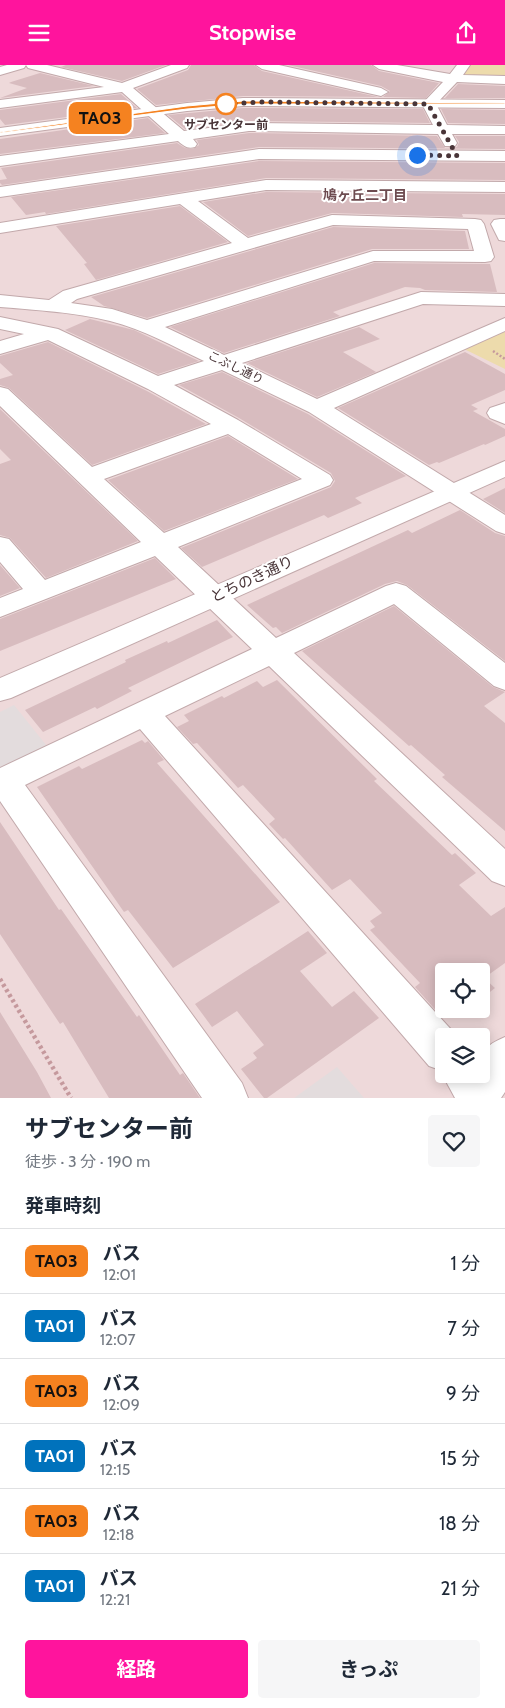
<!DOCTYPE html>
<html lang="ja">
<head>
<meta charset="utf-8">
<style>
	body { margin:0; font-family:Cabin,"Noto Sans JP",sans-serif; background:#f6f6f7; color:#1f2937; height:100vh; display:flex; flex-direction:column; font-size:19px; white-space:nowrap }
	* { box-sizing:border-box; margin:0 }
	p { font-size:16px; color:#747a83 }
	.icon { flex:none; width:28px; height:28px; fill:none; stroke:currentColor; stroke-width:2; stroke-linecap:round; stroke-linejoin:round }
	.map { position:relative; height:1033px; overflow:hidden }
	.drawer { display:flex; flex-direction:column; background:#fff; flex:1 }
	.drawer>* { flex:none }
	.badge { padding:0 10px; border-radius:8px; font-size:18px; line-height:32px }
	.tools { position:absolute; left:435px; top:898px; display:grid; gap:10px }
	.tools a { display:grid; place-items:center; width:55px; height:55px; border-radius:5px; background:#fff; box-shadow:0 2px 12px #0003; font-size:25px }
	.you { position:absolute; width:25px; height:25px; margin:-12px; border:4px solid #fff; border-radius:50%; background:#1a73e8; box-shadow:0 0 0 8px #1a73e833 }
	.map>.badge { position:absolute; translate:-50% -50%; box-shadow:0 0 0 2px #fff }
	h2 { padding:0 25px; font-size:19px; line-height:45px }
	.round { display:grid; place-items:center; flex:none; width:52px; height:52px; border-radius:5px; background:#f6f6f7 }
	.summary { display:flex; align-items:center; justify-content:space-between; height:85px; padding:0 25px }
	h1 { font-size:24px; font-weight:700; line-height:38px }
	.button { display:flex; gap:10px; margin-top:auto; padding:10px 25px }
	.button a { flex:1; height:58px; border-radius:5px; background:#ff149d; color:#fff; font-size:20px; font-weight:700; line-height:58px; text-align:center }
	.button a+a { background:#f6f6f7; color:#1f2937 }
	ul { padding:0; list-style:none }
	li { display:flex; align-items:center; gap:15px; height:65px; padding:0 25px; border-top:1px solid #e0e1e3 }
	li div { flex:1 }
	li b { display:block; font-size:19px }
	li em { font-style:normal }
	li .badge { min-width:55px; font-weight:700; text-align:center }
	header { display:flex; justify-content:space-between; align-items:center; height:65px; padding:0 25px; background:#ff149d; color:#fff; font-size:22px; font-weight:700 }
	.map>svg:first-child { display:block }
	.residential { fill:#eed9da; fill-rule:evenodd }
	.green { fill:#eddbac }
	.parking { fill:#e3dcdd }
	.building { fill:#d8bcbf }
	.lines { fill:none; stroke-linecap:round; stroke-linejoin:round }
	.minor-casing { stroke:#c2a9ab; stroke-width:2 }
	.tertiary-casing { stroke:#c2a9ab; stroke-width:2 }
	.path-far1 { stroke:#c5999d; stroke-width:2.5; stroke-dasharray:2 2; stroke-linecap:butt }
	.path { stroke:#c5999d; stroke-width:4.5; stroke-dasharray:3 3; stroke-linecap:butt }
	.minor { fill:#fff; fill-rule:evenodd }
	.tertiary { fill:#fff; fill-rule:evenodd }
	.line { fill:#f58220; stroke:#fff }
	.walk { stroke:#493538; stroke-width:5; stroke-dasharray:0 9 }
	.stop-dot { fill:#fff; stroke:#f58220; stroke-width:2.5 }
	.labels { text-anchor:middle; dominant-baseline:central; stroke-width:4; stroke-linejoin:round; paint-order:stroke }
	.far-stop-label { font-size:12px; font-weight:bold; fill:#493538; stroke:#fff }
	.far-street-label { font-size:12px; fill:#493538; stroke:#fff }
	.far-neighbourhood-label { font-size:14px; font-weight:bold; fill:#6d4b50; stroke:#fff }
	.street-label { font-size:15px; fill:#493538; stroke:#fff }
</style>
</head>
<body>
<header><svg class="icon" aria-label="menu" viewBox="0 0 24 24"><path d="M4 6h16M4 12h16M4 18h16"/></svg>Stopwise<svg class="icon" aria-label="share" viewBox="0 0 24 24"><path d="M12 15V3M7 8l5-5 5 5M5 13v7h14v-7"/></svg></header>
<div class="map">
<svg width="505" height="1033" viewBox="0 0 505 1033">
	<rect width="100%" height="100%" fill="#f5e7e8"/>
	<path class="residential" d="M 0,0 L 505,0 L 505,1033 L 0,1033 ZM 444,906 L 481,906 L 481,944 L 444,944 ZM 444,971 L 481,971 L 481,1009 L 444,1009 Z"/>
	<path class="green" d="M 469,0 L 505,0 L 505,14 L 461,11 Z
		M 505,265 L 505,304 L 462,283 Z"/>
	<path class="parking" d="M 14,640 L 47,681 L 0,703 L 0,647 Z
		M 337,1002 L 364,1033 L 294,1033 Z"/>
	<path class="building" d="M 66,0 L 166,0 L 122,16 L 61,2 Z
		M 191,0 L 254,0 L 262,6 L 378,32 L 243,31 L 156,40 L 137,24 L 188,5 Z
		M 288,0 L 371,0 L 379,6 L 439,18 L 426,33 L 383,32 L 390,26 L 381,21 Z
		M 40,8 L 94,21 L 0,33 L 27,23 L 9,18 L 11,17 Z
		M 458,19 L 505,21 L 505,33 L 445,33 Z
		M 121,29 L 137,43 L 5,60 L 0,54 L 0,45 Z
		M 243,43 L 423,44 L 430,58 L 249,56 L 185,64 L 168,50 Z
		M 441,44 L 505,45 L 505,59 L 448,58 Z
		M 148,53 L 165,68 L 0,89 L 0,74 Z
		M 249,68 L 437,71 L 445,83 L 457,82 L 459,77 L 455,71 L 505,71 L 505,84 L 259,82 L 2,120 L 0,118 L 0,115 L 7,114 L 1,103 L 177,78 L 185,83 L 193,84 L 199,80 L 197,75 Z
		M 259,96 L 505,98 L 505,115 L 266,113 L 46,149 L 45,147 L 26,150 L 11,132 Z
		M 266,127 L 505,129 L 505,150 L 462,149 L 463,152 L 332,148 L 248,171 L 203,137 Z
		M 180,141 L 228,177 L 96,215 L 84,199 L 87,198 L 56,161 Z
		M 333,162 L 465,166 L 469,184 L 372,184 L 147,253 L 104,241 L 91,232 Z
		M 374,198 L 490,199 L 497,227 L 425,225 L 420,223 L 405,222 L 333,247 L 340,251 L 224,288 L 170,262 Z
		M 90,254 L 134,265 L 199,296 L 158,309 L 65,265 Z
		M 359,262 L 380,274 L 343,287 L 376,307 L 317,332 L 247,298 Z
		M 48,277 L 147,326 L 206,359 L 92,400 L 9,323 L 0,320 L 0,314 L 13,310 L 0,298 L 0,291 Z
		M 465,287 L 505,309 L 505,325 L 471,340 L 478,344 L 473,346 L 505,364 L 505,371 L 485,380 L 484,379 L 439,398 L 437,397 L 429,400 L 338,343 Z
		M 222,307 L 308,349 L 406,411 L 355,433 L 362,438 L 328,453 L 324,450 L 202,502 L 181,483 L 331,422 L 335,416 L 331,408 L 239,353 L 179,320 Z
		M 0,344 L 138,476 L 46,513 L 10,473 L 0,470 L 0,399 L 11,395 L 0,384 Z
		M 228,371 L 298,414 L 164,466 L 108,415 Z
		M 505,423 L 505,448 L 483,434 Z
		M 460,445 L 495,468 L 505,471 L 505,596 L 407,520 L 397,516 L 385,519 L 282,568 L 276,562 L 273,563 L 247,540 L 408,465 L 412,468 Z
		M 155,493 L 176,514 L 0,586 L 0,554 Z
		M 0,500 L 20,523 L 0,531 Z
		M 394,541 L 493,622 L 505,627 L 484,641 L 505,658 L 505,766 L 442,712 L 445,710 L 411,680 L 409,681 L 302,586 Z
		M 217,555 L 233,572 L 128,623 L 132,626 L 97,644 L 95,642 L 43,667 L 25,645 L 126,597 L 125,595 L 167,576 L 168,578 Z
		M 277,615 L 377,714 L 374,716 L 452,790 L 455,788 L 476,808 L 459,820 L 491,851 L 505,842 L 505,898 L 484,913 L 495,923 L 481,934 L 481,906 L 444,906 L 444,944 L 449,944 L 440,950 L 415,922 L 420,918 L 370,865 L 375,862 L 370,856 L 382,848 L 350,814 L 332,825 L 285,773 L 283,774 L 269,759 L 275,754 L 243,720 L 238,723 L 197,678 L 193,679 L 177,662 L 189,656 L 184,650 L 222,631 L 224,633 L 257,616 L 263,622 Z
		M 142,675 L 145,678 L 148,676 L 164,695 L 157,698 L 280,837 L 173,903 L 128,845 L 124,847 L 37,722 L 79,701 L 82,704 Z
		M 0,757 L 59,845 L 61,844 L 137,952 L 139,950 L 180,1010 L 183,1008 L 200,1033 L 109,1033 L 63,957 L 60,959 L 0,869 Z
		M 308,866 L 327,888 L 300,906 L 332,942 L 354,926 L 379,953 L 267,1033 L 264,1033 L 241,1004 L 257,993 L 253,988 L 264,980 L 237,946 L 212,962 L 195,939 Z
		M 0,947 L 37,1007 L 51,1033 L 0,1033 Z"/>
	<g class="lines">
		<defs>
			<path id="minor" d="M 7,0 L 47,0 L 122,18 L 171,0 L 189,0 L 187,3 L 133,23 L 184,66 L 249,58 L 433,60 L 422,39 L 443,17 L 379,4 L 373,0 L 397,0 L 450,9 L 457,0 L 470,0 L 463,10 L 505,11 L 505,19 L 457,17 L 436,39 L 447,60 L 505,61 L 505,69 L 452,69 L 457,78 L 455,81 L 445,81 L 438,69 L 249,66 L 193,74 L 197,79 L 195,82 C 187,84 184,81 178,76 L 0,101 L 0,91 L 169,69 L 122,27 L 0,43 L 0,35 L 104,22 L 28,3 L 26,0 L 24,3 L 0,10 L 0,2 Z
				M 259,84 L 505,86 L 505,96 L 259,94 L 0,132 L 0,122 Z
				M 266,115 L 505,117 L 505,127 L 266,125 L 198,136 L 248,173 L 332,150 L 475,154 L 481,155 L 484,159 L 494,192 L 491,196 L 485,197 L 374,196 L 165,262 L 224,290 L 421,227 L 505,229 L 505,241 L 423,239 L 242,298 L 317,334 L 505,253 L 505,266 L 334,343 L 505,450 L 505,469 L 496,466 L 309,347 L 222,305 L 174,320 L 238,355 L 330,410 L 333,415 L 330,420 L 178,482 L 276,573 L 386,521 L 396,518 L 406,521 L 505,598 L 505,625 L 494,621 L 394,539 L 294,588 L 505,784 L 505,821 L 492,816 L 269,601 L 165,651 L 457,971 L 444,971 L 444,1009 L 481,1009 C 481,986 484,981 505,972 L 505,1027 L 501,1033 L 455,1033 L 442,1009 L 443,1006 L 429,1001 L 140,664 L 25,720 L 242,1018 L 248,1033 L 202,1033 L 0,736 L 0,703 L 252,584 L 155,491 L 0,552 L 0,533 L 23,524 L 0,497 L 0,472 L 9,474 L 45,515 L 141,477 L 0,341 L 0,322 L 8,324 L 92,402 L 211,359 L 148,324 L 48,275 L 0,289 L 0,276 L 24,269 L 0,264 L 0,252 L 58,264 L 158,311 L 204,296 C 174,282 143,264 110,256 C 74,247 36,245 0,242 L 0,230 L 49,235 L 63,226 L 232,178 L 180,139 L 0,168 L 0,158 ZM 333,160 L 468,164 L 474,186 L 373,186 L 147,255 L 112,244 L 71,238 L 77,234 ZM 228,369 L 302,414 L 164,468 L 104,414 Z
				M 500,154 L 505,154 L 505,176 L 499,175 L 491,159 L 494,155 Z
				M 505,338 L 505,359 L 490,353 L 487,348 L 490,343 Z"/>
			<path id="tertiary" d="M 256,0 L 279,0 L 381,23 L 388,27 L 381,31 L 262,4 Z
				M 243,33 L 505,35 L 505,43 L 243,41 L 187,46 L 0,71 L 0,63 L 187,38 Z
				M 505,396 L 505,412 L 11,633 L 0,636 L 0,613 Z"/>
		</defs>
		<use href="#minor" class="minor-casing"/>
		<use href="#tertiary" class="tertiary-casing"/>
		<path class="path-far1" d="M 493,286 L 505,294"/>
		<path class="path" d="M 0,914 L 71,1033"/>
		<use href="#minor" class="minor"/>
		<use href="#tertiary" class="tertiary"/>
	</g>
	<path class="line" d="M 243,36 L 505,38 L 505,39 L 243,39 L 187,44 L 0,68 L 0,67 L 187,41 Z"/>
	<g class="lines">
		<path class="walk" d="M 226,39 L 261,37 L 428,39 L 457,91 L 417,90"/>
	</g>
	<circle class="stop-dot" cx="226" cy="39" r="10"/>
	<g class="labels">
		<g class="far-stop-label">
			<text x="226" y="59">サブセンター前</text>
		</g>
		<g class="far-street-label">
			<text transform="translate(236 302) rotate(26)">こぶし通り</text>
		</g>
		<g class="far-neighbourhood-label">
			<text x="365" y="130">鳩ヶ丘二丁目</text>
		</g>
		<g class="street-label">
			<text transform="translate(252 514) rotate(-25)">とちのき通り</text>
		</g>
	</g>
</svg>
<div class="tools">
<a><svg class="icon" aria-label="locate" viewBox="0 0 24 24"><circle cx="12" cy="12" r="6"/><path d="M12 2v4M12 18v4M2 12h4M18 12h4"/></svg></a>
<a><svg class="icon" aria-label="layers" viewBox="0 0 24 24"><path d="M12 4l9 5-9 5-9-5zM3 14l9 5 9-5"/></svg></a>
</div>
<div class="you" style="left:417px;top:90px"></div>
<b class="badge" style="left:100px;top:53px;background:#f58220;color:#111">TA03</b>
</div>
<section class="drawer">
<div class="summary"><div><h1>サブセンター前</h1><p>徒歩 · 3 分 · 190 m</p></div><a class="round"><svg class="icon" aria-label="heart" viewBox="0 0 24 24"><path d="M12 20l-8-8c-3-5 5-10 8-4 3-6 11-1 8 4z"/></svg></a></div>
<h2>発車時刻</h2>
<ul>
<li><span class="badge" style="background:#f58220;color:#111">TA03</span><div><b>バス</b><p>12:01</p></div><em>1 分</em></li>
<li><span class="badge" style="background:#0072bc;color:#fff">TA01</span><div><b>バス</b><p>12:07</p></div><em>7 分</em></li>
<li><span class="badge" style="background:#f58220;color:#111">TA03</span><div><b>バス</b><p>12:09</p></div><em>9 分</em></li>
<li><span class="badge" style="background:#0072bc;color:#fff">TA01</span><div><b>バス</b><p>12:15</p></div><em>15 分</em></li>
<li><span class="badge" style="background:#f58220;color:#111">TA03</span><div><b>バス</b><p>12:18</p></div><em>18 分</em></li>
<li><span class="badge" style="background:#0072bc;color:#fff">TA01</span><div><b>バス</b><p>12:21</p></div><em>21 分</em></li>
</ul>
<div class="button"><a>経路</a><a>きっぷ</a></div>
</section>
</body>
</html>
